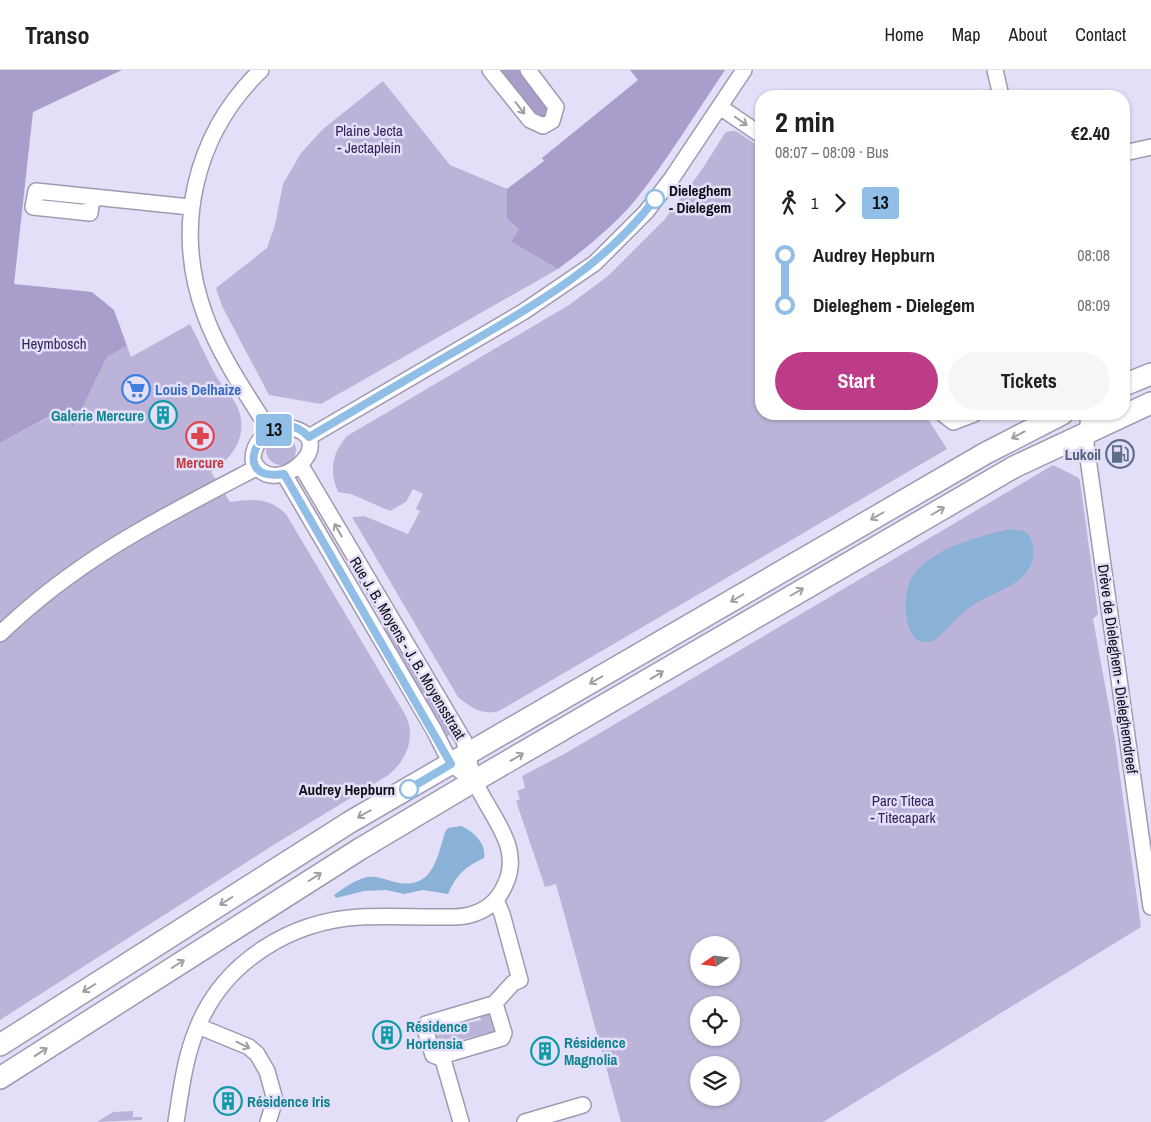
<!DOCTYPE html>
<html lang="en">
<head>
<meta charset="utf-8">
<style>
	body { margin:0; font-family:"Archivo Narrow",sans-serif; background:#f6f6f6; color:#202124; height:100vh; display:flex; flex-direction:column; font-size:19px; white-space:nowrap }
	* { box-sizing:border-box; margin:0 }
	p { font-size:16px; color:#757577 }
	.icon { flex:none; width:28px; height:28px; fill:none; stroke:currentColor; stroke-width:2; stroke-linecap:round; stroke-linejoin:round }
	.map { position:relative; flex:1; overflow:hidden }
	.sheet { position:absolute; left:755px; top:20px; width:375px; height:330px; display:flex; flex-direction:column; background:#fff; border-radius:20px; box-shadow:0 1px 4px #0004 }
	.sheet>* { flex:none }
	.badge { padding:0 10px; border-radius:4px; font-size:18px; line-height:32px }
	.needle { width:32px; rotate:256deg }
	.tools { position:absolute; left:690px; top:866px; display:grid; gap:10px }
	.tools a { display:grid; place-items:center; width:50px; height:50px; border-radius:50%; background:#fff; box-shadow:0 1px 4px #0004; font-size:25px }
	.map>.badge { position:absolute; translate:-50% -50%; box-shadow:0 0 0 2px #fff }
	.legs { display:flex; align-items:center; gap:8px; height:55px; padding:0 20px; font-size:16px }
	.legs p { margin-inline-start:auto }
	.overview { display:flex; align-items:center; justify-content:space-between; height:85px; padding:0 20px }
	h1 { font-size:28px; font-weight:700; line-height:38px }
	.button { display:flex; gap:10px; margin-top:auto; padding:10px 20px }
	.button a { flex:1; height:58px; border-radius:30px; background:#bd3c87; color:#fff; font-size:20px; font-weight:700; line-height:58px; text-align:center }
	.button a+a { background:#f6f6f6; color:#202124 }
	ul { padding:0 20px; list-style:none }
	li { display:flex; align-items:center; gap:18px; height:50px; font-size:19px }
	li i { display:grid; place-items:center; width:8px; height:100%; margin:0 6px; background:currentColor }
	li i::after { content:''; width:12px; height:12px; margin:-6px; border:4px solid; border-radius:50%; background:#fff }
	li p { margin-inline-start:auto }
	li:first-child i { background:linear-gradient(#0000 50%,currentColor 0) }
	li:last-child i { background:linear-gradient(currentColor 50%,#0000 0) }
	header { display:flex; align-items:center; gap:30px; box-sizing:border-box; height:70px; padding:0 25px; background:#fff; border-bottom:1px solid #e0e0e0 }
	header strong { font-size:24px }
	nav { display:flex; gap:28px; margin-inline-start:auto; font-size:18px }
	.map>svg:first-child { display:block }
	.green { fill:#bcb4d8; fill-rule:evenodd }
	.forest { fill:#a89dcb }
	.water { fill:#8ab2d6 }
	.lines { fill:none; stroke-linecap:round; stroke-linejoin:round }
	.minor-casing { stroke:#9f9ab1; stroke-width:18 }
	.secondary-casing { stroke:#9f9ab1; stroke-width:24 }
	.minor { stroke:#fff; stroke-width:15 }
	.secondary { stroke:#fff; stroke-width:21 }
	.oneway { stroke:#9f9ea1 }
	.line-1-casing { stroke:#fff; stroke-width:11 }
	.line-1 { stroke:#91bee7; stroke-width:8 }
	.stop-1-dot { fill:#fff; stroke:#91bee7; stroke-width:2.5 }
	.labels { text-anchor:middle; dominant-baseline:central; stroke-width:5; stroke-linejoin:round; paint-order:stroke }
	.park-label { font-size:15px; fill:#35235c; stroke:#e4dff8 }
	.stop-label { font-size:15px; font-weight:bold; fill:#0f0d15; stroke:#e4dff8; text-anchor:start }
	.shop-label { font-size:15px; font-weight:bold; fill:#366cbe; stroke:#e4dff8; text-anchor:start }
	.culture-label { font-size:15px; font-weight:bold; fill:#0d838f; stroke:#e4dff8; text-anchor:start }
	.service-label { font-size:15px; font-weight:bold; fill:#4e5e75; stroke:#e4dff8; text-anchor:end }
	.health-label { font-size:15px; font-weight:bold; fill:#be3a42; stroke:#e4dff8 }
	.street-label { font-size:15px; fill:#0f0d15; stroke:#e4dff8 }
</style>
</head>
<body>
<header>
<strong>Transo</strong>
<nav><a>Home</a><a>Map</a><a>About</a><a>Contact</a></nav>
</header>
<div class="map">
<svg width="1151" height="1052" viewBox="0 0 1151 1052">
	<rect width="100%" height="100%" fill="#e4dff8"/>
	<path class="green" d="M 383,11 L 450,95 L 507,119 L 507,149 L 519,159 L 511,172 L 558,199 L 321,334 L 269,325 L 222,236 L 216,218 L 267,178 L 275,155 L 283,114 L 301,83 L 323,59 Z
		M 730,61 L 736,61 L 761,78 L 761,344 L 925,344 L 947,379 L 499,641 C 483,646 470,637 458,627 L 352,447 L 364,446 L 408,464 L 420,441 L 416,439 L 423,424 L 413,419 L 406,432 L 390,441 L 351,424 L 338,422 C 329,401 332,383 347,366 L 569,235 L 608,206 L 665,149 L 701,101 L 725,63 Z
		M 190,254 C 199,271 207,289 216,306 C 223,317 235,329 239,341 C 248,368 231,389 211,402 L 230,432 C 252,429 269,427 286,444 L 406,646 C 416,668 406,692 387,706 L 275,774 L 0,950 L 0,373 L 62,340 L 73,357 L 107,287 L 127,276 L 131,287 Z
		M266 380a15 15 0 1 1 30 0a15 15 0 1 1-30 0Z
		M 1053,395 L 1079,408 L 1080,411 L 1098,544 L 1093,549 L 1115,670 L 1141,857 L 823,1052 L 621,1052 L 556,814 L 545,817 L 516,731 L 520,729 L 517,721 L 525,718 L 522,706 L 566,683 ZM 699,875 L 731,875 L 731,908 L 699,908 ZM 699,935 L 731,935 L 731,968 L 699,968 ZM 699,995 L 731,995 L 731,1028 L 699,1028 Z
		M 383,555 L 387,555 L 452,664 L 445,667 L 382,557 Z
		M 491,943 L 498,961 L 489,967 L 488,963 L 448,973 L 449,978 L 439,980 L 432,959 L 440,956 L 441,960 L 481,950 L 480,946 Z
		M 133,1041 L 133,1047 L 142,1047 L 142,1050 L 97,1052 L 113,1042 Z"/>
	<path class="forest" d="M 0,0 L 122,0 L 33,42 L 14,214 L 92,222 L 114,240 L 127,276 L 107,287 L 73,357 L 61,340 L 0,373 Z
		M 498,0 L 520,0 L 549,36 L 550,39 L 545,48 L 536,48 Z
		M 630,0 L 725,0 C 695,44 667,91 633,133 C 611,158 585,179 558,199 L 511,172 L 519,159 L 507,149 L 507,119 L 544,91 L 542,88 L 638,10 Z"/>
	<path class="water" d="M 1009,459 L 1024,461 C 1030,465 1032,470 1033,477 C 1037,515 993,520 970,537 C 956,547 947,561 933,571 C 902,582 900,522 914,504 C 936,476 976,468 1009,459 Z
		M 461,756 C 473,761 487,774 484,788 C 465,797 457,804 448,824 L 423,820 L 404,824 L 386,820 L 364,821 L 336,828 L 334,825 C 344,818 356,809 368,807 C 378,806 386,810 395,812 C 432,821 437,789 445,762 L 448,758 Z"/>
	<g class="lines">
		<defs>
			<path id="minor" d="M 261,0 C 194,65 173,158 205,245 C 220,286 247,325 270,361
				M 490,0 L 530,50 L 543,56 L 552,51 L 556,37 L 528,0
				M 995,0 L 1001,26
				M 720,37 L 761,65
				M 1124,83 L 1151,77
				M 92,128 L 90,143 L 33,137 L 36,121 L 190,137
				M 943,344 L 953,352 L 974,344
				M 1089,344 L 1086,374 L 1151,837
				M 288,357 C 347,368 272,435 253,390 C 253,370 269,358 288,357 Z
				M 309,367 L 523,242 L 595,193 L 646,142 L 672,108 L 744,0
				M 284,404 L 434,660 L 451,694 L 474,711
				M 0,564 C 77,489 162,447 256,398
				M 490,935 L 496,937 L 504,963 L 502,968 L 438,987 L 433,985 L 425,959 L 426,954 Z
				M 493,935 L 513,913 L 520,910 L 502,844 L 496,830
				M 198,956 L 249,977 L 257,984 L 267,1001 L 275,1030 L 268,1052
				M 442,986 L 461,1052
				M 176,1052 C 181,1020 185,986 198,956 C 225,891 291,851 360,847 C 385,846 410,847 436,847 C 447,847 459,848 470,845 C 485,841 497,832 504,817 C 525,777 489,746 475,711 C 469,699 469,684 464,671 L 300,394
				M 525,1052 L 583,1035"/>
			<path id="secondary" d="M 1124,315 L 1151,304
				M 0,975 L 350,752 L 986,383 L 1062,344
				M 0,1008 L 360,779 L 474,711 L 1014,397 L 1151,333"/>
		</defs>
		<use href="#minor" class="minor-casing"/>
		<use href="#secondary" class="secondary-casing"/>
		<use href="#minor" class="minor"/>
		<use href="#secondary" class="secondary"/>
	</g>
	<defs><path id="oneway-shaft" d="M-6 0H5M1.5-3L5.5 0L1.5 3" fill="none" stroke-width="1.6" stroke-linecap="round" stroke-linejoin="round" transform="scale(1.25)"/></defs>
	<g class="oneway">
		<use href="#oneway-shaft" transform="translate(520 38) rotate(52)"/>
		<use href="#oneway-shaft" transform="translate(741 51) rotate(35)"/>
		<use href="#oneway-shaft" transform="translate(1018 365) rotate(152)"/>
		<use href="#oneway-shaft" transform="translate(938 441) rotate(-30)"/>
		<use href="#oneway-shaft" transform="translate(877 446) rotate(150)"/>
		<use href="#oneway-shaft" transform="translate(338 460) rotate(-120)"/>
		<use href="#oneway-shaft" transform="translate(797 522) rotate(-30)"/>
		<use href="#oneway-shaft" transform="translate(737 528) rotate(150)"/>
		<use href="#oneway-shaft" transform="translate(657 605) rotate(-31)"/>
		<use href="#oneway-shaft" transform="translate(596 610) rotate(150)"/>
		<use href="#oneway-shaft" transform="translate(517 687) rotate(-31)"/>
		<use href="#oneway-shaft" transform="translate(364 744) rotate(150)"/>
		<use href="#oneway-shaft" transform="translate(315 807) rotate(-32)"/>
		<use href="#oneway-shaft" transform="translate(226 831) rotate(148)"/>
		<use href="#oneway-shaft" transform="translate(178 894) rotate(-32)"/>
		<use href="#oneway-shaft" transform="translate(89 918) rotate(148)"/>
		<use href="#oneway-shaft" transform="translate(243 975) rotate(26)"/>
		<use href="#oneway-shaft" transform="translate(41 982) rotate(-33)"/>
	</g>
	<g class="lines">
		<defs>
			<path id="line-1" d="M 409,719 L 451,694 L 284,404 C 220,414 271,326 309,367 C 357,339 405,310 454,282 C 528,239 602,199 655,129"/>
		</defs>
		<use href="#line-1" class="line-1-casing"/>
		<use href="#line-1" class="line-1"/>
	</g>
	<defs>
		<symbol id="supermarket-ring" viewBox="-11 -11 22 22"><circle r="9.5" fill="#e4dff8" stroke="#3f7fe0" stroke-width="1.5"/><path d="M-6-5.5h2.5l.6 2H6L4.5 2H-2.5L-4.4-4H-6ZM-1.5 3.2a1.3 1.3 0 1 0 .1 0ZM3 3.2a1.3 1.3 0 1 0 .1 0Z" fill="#3f7fe0"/></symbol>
		<symbol id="building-ring" viewBox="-11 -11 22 22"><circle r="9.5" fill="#e4dff8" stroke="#0f9aa8" stroke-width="1.5"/><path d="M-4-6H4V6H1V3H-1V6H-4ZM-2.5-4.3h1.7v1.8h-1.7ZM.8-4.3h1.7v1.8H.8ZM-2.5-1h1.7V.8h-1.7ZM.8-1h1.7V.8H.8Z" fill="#0f9aa8"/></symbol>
		<symbol id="pharmacy-ring" viewBox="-11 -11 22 22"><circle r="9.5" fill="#e4dff8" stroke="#e0444e" stroke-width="1.5"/><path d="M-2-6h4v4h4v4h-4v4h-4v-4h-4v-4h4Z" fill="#e0444e"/></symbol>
		<symbol id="fuel-ring" viewBox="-11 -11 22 22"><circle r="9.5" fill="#e4dff8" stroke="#5c6f8a" stroke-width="1.5"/><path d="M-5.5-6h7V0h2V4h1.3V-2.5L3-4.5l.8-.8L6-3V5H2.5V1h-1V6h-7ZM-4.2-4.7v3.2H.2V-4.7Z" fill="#5c6f8a"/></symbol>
	</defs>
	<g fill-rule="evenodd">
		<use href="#supermarket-ring" x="120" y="303" width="32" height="32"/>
		<use href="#building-ring" x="147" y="329" width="32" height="32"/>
		<use href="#pharmacy-ring" x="184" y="350" width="32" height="32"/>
		<use href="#fuel-ring" x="1104" y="368" width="32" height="32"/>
		<use href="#building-ring" x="371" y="949" width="32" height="32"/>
		<use href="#building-ring" x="529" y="965" width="32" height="32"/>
		<use href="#building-ring" x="212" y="1015" width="32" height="32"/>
	</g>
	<g class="stop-1-dot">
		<circle cx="655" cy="129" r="9"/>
		<circle cx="409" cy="719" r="9"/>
	</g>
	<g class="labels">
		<g class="park-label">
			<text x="369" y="60">Plaine Jecta<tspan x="369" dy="17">- Jectaplein</tspan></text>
			<text x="54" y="273">Heymbosch</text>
			<text x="903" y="730">Parc Titeca<tspan x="903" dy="17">- Titecapark</tspan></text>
		</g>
		<g class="stop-label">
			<text x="669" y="120">Dieleghem<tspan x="669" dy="17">- Dielegem</tspan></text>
			<text x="395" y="719" text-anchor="end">Audrey Hepburn</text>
		</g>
		<g class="shop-label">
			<text x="155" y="319">Louis Delhaize</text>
		</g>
		<g class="culture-label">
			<text x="144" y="345" text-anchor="end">Galerie Mercure</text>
			<text x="406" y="956">Résidence<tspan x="406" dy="17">Hortensia</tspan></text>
			<text x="564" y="972">Résidence<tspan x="564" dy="17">Magnolia</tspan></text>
			<text x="247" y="1031">Résidence Iris</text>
		</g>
		<g class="service-label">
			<text x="1101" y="384">Lukoil</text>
		</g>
		<g class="health-label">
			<text x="200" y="392">Mercure</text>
		</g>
		<g class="street-label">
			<text transform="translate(408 578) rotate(59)">Rue J. B. Moyens - J. B. Moyensstraat</text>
			<text transform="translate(1118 599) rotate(82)">Drève de Dieleghem - Dieleghemdreef</text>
		</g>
	</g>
</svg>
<div class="tools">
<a><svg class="needle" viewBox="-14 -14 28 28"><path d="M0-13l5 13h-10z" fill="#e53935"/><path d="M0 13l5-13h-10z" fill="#757577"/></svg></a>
<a><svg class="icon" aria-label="locate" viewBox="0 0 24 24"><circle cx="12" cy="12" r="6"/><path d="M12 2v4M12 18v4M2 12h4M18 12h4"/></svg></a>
<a><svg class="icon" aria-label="layers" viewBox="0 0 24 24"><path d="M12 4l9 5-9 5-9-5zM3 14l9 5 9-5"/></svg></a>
</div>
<b class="badge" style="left:274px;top:360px;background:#91bee7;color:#111">13</b>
<section class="sheet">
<div class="overview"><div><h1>2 min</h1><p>08:07 – 08:09 · Bus</p></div><b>€2.40</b></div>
<div class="legs"><svg class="icon" aria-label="walk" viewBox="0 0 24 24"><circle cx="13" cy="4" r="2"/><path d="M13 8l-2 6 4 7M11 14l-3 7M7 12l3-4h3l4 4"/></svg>1<svg class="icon" aria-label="forward" viewBox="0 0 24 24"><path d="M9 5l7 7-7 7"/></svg><b class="badge" style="background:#91bee7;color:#111">13</b></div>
<ul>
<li><i style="color:#91bee7"></i><b>Audrey Hepburn</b><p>08:08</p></li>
<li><i style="color:#91bee7"></i><b>Dieleghem - Dielegem</b><p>08:09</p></li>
</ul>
<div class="button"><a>Start</a><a>Tickets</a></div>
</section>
</div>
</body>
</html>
